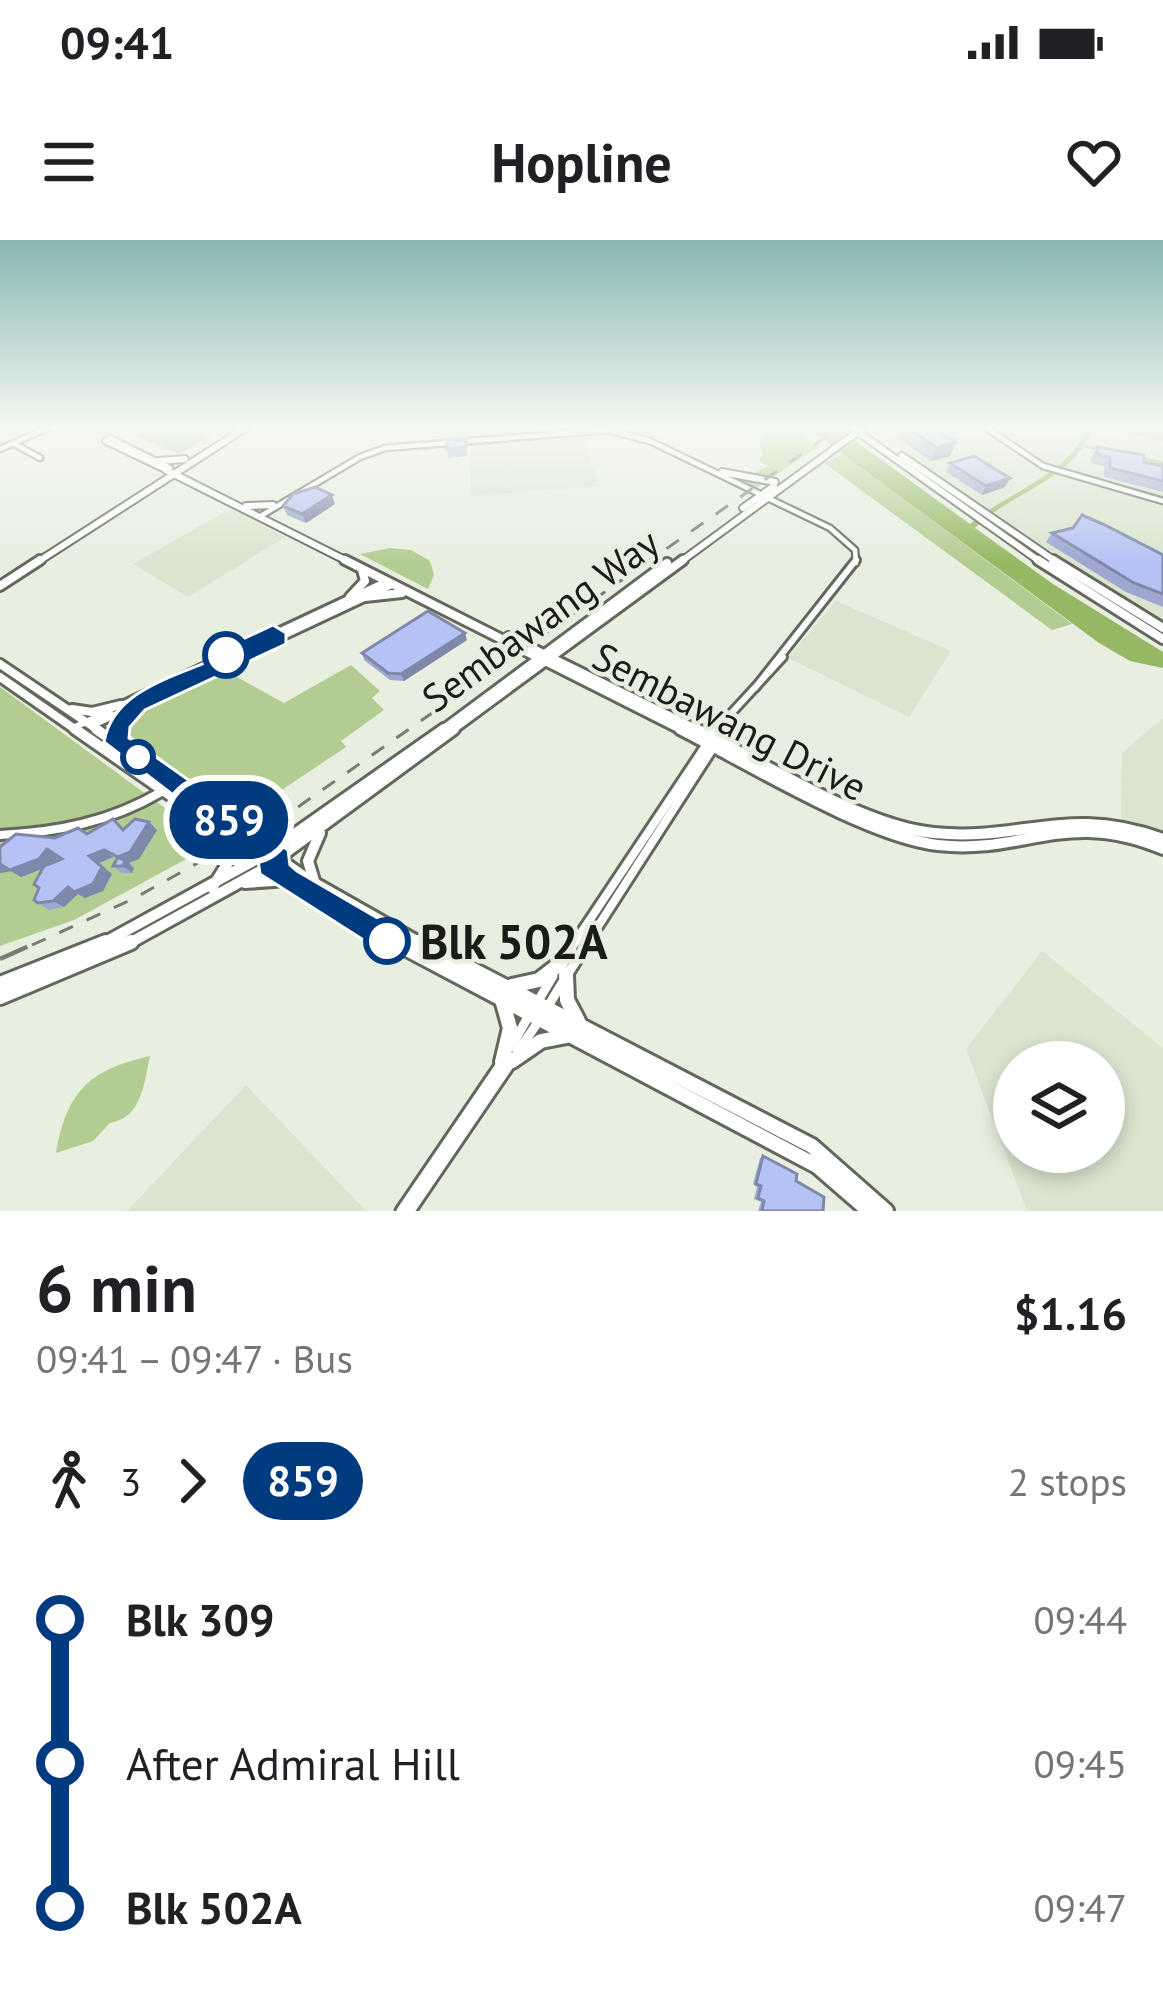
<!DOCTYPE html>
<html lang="en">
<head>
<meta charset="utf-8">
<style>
	body { margin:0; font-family:"PT Sans",sans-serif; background:#f6f6f6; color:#202124; height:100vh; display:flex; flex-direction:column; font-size:45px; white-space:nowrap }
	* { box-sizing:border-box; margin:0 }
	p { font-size:39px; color:#757577 }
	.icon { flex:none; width:66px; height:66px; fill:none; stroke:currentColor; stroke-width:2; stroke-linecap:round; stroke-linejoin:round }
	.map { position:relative; height:971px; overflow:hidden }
	.side { display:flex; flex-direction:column; background:#fff; flex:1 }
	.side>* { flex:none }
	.badge { padding:0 24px; border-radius:39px; font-size:42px; line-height:78px }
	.buttons { position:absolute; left:993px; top:801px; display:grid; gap:24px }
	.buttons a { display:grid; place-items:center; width:132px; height:132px; border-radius:50%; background:#fff; box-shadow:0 6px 18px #0003; font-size:60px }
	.map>.badge { position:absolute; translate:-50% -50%; box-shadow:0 0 0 6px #fff }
	.legs { display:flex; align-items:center; gap:18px; height:132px; padding:0 36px; font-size:39px }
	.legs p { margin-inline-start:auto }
	.summary { display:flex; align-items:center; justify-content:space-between; height:204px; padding:0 36px }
	h1 { font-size:66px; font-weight:800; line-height:90px }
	ul { padding:0 36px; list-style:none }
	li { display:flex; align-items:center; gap:42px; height:144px; font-size:45px }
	li i { display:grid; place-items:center; width:18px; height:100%; margin:0 15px; background:currentColor }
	li i::after { content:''; width:30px; height:30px; margin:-15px; border:9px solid; border-radius:50%; background:#fff }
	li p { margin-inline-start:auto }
	li:first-child i { background:linear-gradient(#0000 50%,currentColor 0) }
	li:last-child i { background:linear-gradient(currentColor 50%,#0000 0) }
	.status { display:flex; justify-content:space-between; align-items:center; height:84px; padding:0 60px; background:#fff; direction:ltr }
	.status svg { height:33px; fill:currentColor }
	header { display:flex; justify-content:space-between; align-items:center; height:156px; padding:0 36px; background:#fff; font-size:54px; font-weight:800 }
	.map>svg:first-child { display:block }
	.built { fill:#dae4cf; fill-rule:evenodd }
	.green { fill:#b3cc92 }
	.water { fill:#96b864 }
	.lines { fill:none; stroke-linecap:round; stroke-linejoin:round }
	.stream { stroke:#96b864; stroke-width:3 }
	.minor-far3-casing { stroke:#62685c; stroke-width:9 }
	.minor-far2-casing { stroke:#62685c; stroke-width:12 }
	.minor-far1-casing { stroke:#62685c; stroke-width:14 }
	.minor-casing { stroke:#62685c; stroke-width:15 }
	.major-far3-casing { stroke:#62685c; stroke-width:10 }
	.major-far2-casing { stroke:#62685c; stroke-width:14 }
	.major-far1-casing { stroke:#62685c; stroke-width:16 }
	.major-casing { stroke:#62685c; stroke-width:20 }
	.minor-far3 { stroke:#fff; stroke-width:4.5 }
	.minor-far2 { stroke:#fff; stroke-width:6 }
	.minor-far1 { stroke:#fff; stroke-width:8 }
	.minor { stroke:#fff; stroke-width:9 }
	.major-far3 { stroke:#fff; stroke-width:6 }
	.major-far2 { stroke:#fff; stroke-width:8 }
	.major-far1 { stroke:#fff; stroke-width:10 }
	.major { stroke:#fff; stroke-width:14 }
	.rail-far1 { stroke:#787d74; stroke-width:3; stroke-dasharray:15 15; stroke-linecap:butt }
	.rail { stroke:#787d74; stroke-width:4.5; stroke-dasharray:30 30; stroke-linecap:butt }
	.wall { fill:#9da7d2 }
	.shaded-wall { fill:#7f88ab }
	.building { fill:#b6c2f4; stroke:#7f88ab; stroke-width:3 }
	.line-1 { fill:#003b80; stroke:#fff; stroke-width:3 }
	.stop-1-dot { fill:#fff; stroke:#003b80; stroke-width:6 }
	.labels { text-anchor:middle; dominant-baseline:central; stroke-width:9; stroke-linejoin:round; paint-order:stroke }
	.street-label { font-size:39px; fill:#1a1c17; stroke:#e8efe1 }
	.near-stop-label { font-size:48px; font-weight:bold; fill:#1a1c17; stroke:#e8efe1; text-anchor:start }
</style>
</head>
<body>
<div class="status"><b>09:41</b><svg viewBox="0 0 49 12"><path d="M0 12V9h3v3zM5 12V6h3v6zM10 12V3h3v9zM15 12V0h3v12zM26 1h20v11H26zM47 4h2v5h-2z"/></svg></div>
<header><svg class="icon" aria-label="menu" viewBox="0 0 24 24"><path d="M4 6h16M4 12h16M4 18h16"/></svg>Hopline<svg class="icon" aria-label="heart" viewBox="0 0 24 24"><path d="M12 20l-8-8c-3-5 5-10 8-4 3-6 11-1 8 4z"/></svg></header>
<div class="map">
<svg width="1163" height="971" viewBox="0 0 1163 971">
	<rect width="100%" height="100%" fill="#e8efe1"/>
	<path class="built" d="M 879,187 L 1163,187 L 1163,384 L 976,263 L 887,200 Z
		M 582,192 L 599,246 L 471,256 L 469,201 Z
		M 230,269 L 285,297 L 188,357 L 133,324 Z
		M 836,361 L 951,411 L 909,477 L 788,418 Z
		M 1163,478 L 1163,593 L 1121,578 L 1122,513 Z
		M 1042,711 L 1163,808 L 1163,971 L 1027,971 L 966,809 ZM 1014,822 L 1104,822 L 1104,912 L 1014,912 Z
		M 246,845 L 366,971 L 127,971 Z"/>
	<path class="green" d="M 114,187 L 226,187 L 179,214 Z
		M 772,187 L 793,187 L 819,206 L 757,248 L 731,236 L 747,237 L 768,226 L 759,221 L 763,214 L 759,201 Z
		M 843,214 L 1072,384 L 1052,390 L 824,223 Z
		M 390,308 L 411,310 L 430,321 L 434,335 L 428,349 L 360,314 Z
		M 351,425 L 380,451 L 372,458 L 384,470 L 341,501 L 346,507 L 240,578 L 122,489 L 136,469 L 224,430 L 284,463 Z
		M 0,447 L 214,604 L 74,680 L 0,706 Z
		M 150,816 C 144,843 142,878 110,883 L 93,901 L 56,913 C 67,851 89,830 150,816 Z"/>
	<path class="water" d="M 806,187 L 836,187 L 970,284 C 1006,253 1072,233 1087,187 L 1093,187 C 1074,241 1012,251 975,288 L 1053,344 L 1163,412 L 1163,428 L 1130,421 L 1099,403 Z"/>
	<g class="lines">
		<path class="stream" d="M 1085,206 L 1097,209
			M 1141,218 L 1163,223"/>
		<defs>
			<path id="minor-far3" d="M 985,187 L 1043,226 L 1163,261
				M 105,201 L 110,198 L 170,228
				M 105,201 L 166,230
				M 13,203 L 40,218
				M 0,209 L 48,188
				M 259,277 L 360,217 L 385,208 L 607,190 L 650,201 L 830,288 L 855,310 L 856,323"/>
			<path id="minor-far2" d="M 755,448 L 856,320
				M 122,465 L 387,341
				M 91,486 L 394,344
				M 75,487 L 110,471
				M 714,492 L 783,417"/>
			<path id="minor-far1" d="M 0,595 C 58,592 110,582 161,552
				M 573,705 L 717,489
				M 586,705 L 714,506"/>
			<path id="minor" d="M 563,720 L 575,702
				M 569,732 L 588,702
				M 538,761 L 553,736
				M 547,768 L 562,743
				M 511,807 L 528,777
				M 517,813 L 540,779
				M 401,971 L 501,824
				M 410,971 L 510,824"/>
			<path id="major-far3" d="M 851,187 L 1042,323
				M 902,216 L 1058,323
				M 158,221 L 185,219
				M 166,230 L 351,323
				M 722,232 L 775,242
				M 246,266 L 273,265
				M 743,268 L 774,246
				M 36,323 L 247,187
				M 679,323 L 864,187"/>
			<path id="major-far2" d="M 345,320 L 686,492
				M 1038,320 L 1163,399
				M 1053,320 L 1163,388
				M 0,346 L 40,320
				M 350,357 L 365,341 L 362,330
				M 365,357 L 402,353
				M 509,397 L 702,492
				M 0,424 L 101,492
				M 0,437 L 79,492
				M 72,469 L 92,472 L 121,465
				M 118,492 L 137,464
				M 440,492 L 667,323
				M 449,492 L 683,320"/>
			<path id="major-far1" d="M 75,489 L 343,675 L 399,705
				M 96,489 L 306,638 L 424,705
				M 680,489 C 747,523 867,597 938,605 C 1025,615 1066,568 1163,609
				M 696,489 C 760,521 864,587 934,593 C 1022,602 1067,564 1163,599
				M 116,502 L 118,489
				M 252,595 L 289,598
				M 245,643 L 287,640
				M 315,644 L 308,621 L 320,593
				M 212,648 L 229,621 L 235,599
				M 100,705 L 266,614 L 444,489
				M 126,705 L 262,630 L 454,489"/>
			<path id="major" d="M 394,702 L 817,926 L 869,971
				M 419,702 L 812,906 L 886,971
				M 566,735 L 567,760 L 578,781
				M 0,744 L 106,702
				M 512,746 L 539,740 L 561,723
				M 0,757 L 131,702
				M 512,821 L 541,801 L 572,795
				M 502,822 L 510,788 L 503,763"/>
		</defs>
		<use href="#minor-far3" class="minor-far3-casing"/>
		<use href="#minor-far2" class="minor-far2-casing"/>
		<use href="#minor-far1" class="minor-far1-casing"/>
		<use href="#minor" class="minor-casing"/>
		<use href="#major-far3" class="major-far3-casing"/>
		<use href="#major-far2" class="major-far2-casing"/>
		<use href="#major-far1" class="major-far1-casing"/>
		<use href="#major" class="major-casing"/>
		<use href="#minor-far3" class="minor-far3"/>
		<use href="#minor-far2" class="minor-far2"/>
		<use href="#minor-far1" class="minor-far1"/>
		<use href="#minor" class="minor"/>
		<use href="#major-far3" class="major-far3"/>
		<use href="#major-far2" class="major-far2"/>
		<use href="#major-far1" class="major-far1"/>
		<use href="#major" class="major"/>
		<path class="rail-far1" d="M 32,705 L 133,659 L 298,567 L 840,187"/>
		<path class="rail" d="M 0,719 L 38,702"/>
	</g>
	<path class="wall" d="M 904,187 L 932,187 L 950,216 L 931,221 L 899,199 Z
		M 1116,187 L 1163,187 L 1163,201 L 1116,191 Z
		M 447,201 L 467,208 L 467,216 L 448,218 Z
		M 1097,207 L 1163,226 L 1163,252 L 1104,237 L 1104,226 L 1091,223 L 1092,216 Z
		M 950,223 L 1005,247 L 982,255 L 946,232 Z
		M 335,264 L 306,283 L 287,275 L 283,266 Z
		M 1052,293 L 1163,315 L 1163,367 L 1126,352 L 1046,302 Z
		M 467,400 L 404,441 L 390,440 L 364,420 L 362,413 Z
		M 149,582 L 157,590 L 139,619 L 129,623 L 134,628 L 132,633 L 122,633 L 113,626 L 117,619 L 113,617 L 99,623 L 112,634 L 103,651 L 85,658 L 78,654 L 64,667 L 49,670 L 34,660 L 39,648 L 42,629 L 21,637 L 11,631 L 0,633 L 0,607 L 124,589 Z
		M 763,916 L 796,941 L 823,971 L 758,971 L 761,962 L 754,959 L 757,947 L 753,944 L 760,918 Z"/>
	<path class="shaded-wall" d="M 956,202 L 950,216 L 931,221 L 937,208 Z
		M 1010,238 L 1005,247 L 982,255 L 986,246 Z
		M 332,255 L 335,264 L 306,283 L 302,274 Z
		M 465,393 L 467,400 L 404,441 L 401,434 Z
		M 149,582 L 157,590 L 139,619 L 129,623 L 134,628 L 132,633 L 123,626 L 118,617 Z
		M 47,609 L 58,617 L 50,626 L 21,637 L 11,631 L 0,633 L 0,624 Z
		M 104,610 L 113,617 L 99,623 L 112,634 L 103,651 L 85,658 L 78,654 L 64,667 L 53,661 L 89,616 Z"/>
	<path class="building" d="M 906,187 L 932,187 L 956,202 L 937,208 Z
		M 466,199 L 466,207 L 447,209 L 447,201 Z
		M 1097,207 L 1144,215 L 1144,222 L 1163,226 L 1163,241 L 1110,228 L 1110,217 L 1097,214 Z
		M 974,216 L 1010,238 L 986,246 L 950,223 Z
		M 315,247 L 332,255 L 302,274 L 283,266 L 293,254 Z
		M 1082,275 L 1105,285 L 1163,315 L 1163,354 L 1134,343 L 1052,293 L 1073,288 Z
		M 428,371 L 465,393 L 401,434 L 388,433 L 362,413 Z
		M 113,579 L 123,590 L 135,579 L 149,582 L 130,612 L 118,617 L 125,621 L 123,626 L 113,626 L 118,617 L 104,610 L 89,616 L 102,627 L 93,644 L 74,652 L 68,647 L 53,661 L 38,663 L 34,660 L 39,648 L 34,644 L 44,626 L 62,619 L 47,609 L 39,619 L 10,630 L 0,624 L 0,607 L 16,594 L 55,598 L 78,588 L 87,594 Z
		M 763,916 L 797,934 L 796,941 L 824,957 L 823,971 L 762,971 L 764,961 L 758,958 L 761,946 L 756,944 Z"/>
	<linearGradient id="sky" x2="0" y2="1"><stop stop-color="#87b6b3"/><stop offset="0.58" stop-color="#f5f8f2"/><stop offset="1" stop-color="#f5f8f2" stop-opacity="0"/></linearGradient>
	<rect width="1163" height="323" fill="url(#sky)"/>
	<path class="line-1" d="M 273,385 L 286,393 L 286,404 L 145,470 L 130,487 L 129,498 L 288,610 L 290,625 L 297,631 L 398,690 L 402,701 L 398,711 L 387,715 L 260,634 L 258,620 L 104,502 C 113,450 174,437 217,418 L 219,410 Z"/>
	<g class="stop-1-dot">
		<circle cx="226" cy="415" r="21"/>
		<circle cx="138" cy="517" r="15"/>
		<circle cx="387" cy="701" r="21"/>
	</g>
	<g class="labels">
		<g class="street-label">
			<text transform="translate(540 380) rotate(-36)">Sembawang Way</text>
			<text transform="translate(730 481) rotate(27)">Sembawang Drive</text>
		</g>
		<g class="near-stop-label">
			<text x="420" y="701">Blk 502A</text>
		</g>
	</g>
</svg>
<div class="buttons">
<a><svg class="icon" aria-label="layers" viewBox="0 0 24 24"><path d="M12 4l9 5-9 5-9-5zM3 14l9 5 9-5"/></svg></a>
</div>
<b class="badge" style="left:229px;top:580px;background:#003b80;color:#fff">859</b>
</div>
<section class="side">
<div class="summary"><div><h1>6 min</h1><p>09:41 – 09:47 · Bus</p></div><b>$1.16</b></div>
<div class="legs"><svg class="icon" aria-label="walk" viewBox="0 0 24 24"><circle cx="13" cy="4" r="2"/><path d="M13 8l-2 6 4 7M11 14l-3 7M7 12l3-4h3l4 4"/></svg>3<svg class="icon" aria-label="forward" viewBox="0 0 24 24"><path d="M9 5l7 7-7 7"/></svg><b class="badge" style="background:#003b80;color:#fff">859</b><p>2 stops</p></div>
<ul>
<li><i style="color:#003b80"></i><b>Blk 309</b><p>09:44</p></li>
<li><i style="color:#003b80"></i><span>After Admiral Hill</span><p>09:45</p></li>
<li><i style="color:#003b80"></i><b>Blk 502A</b><p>09:47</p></li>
</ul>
</section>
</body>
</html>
